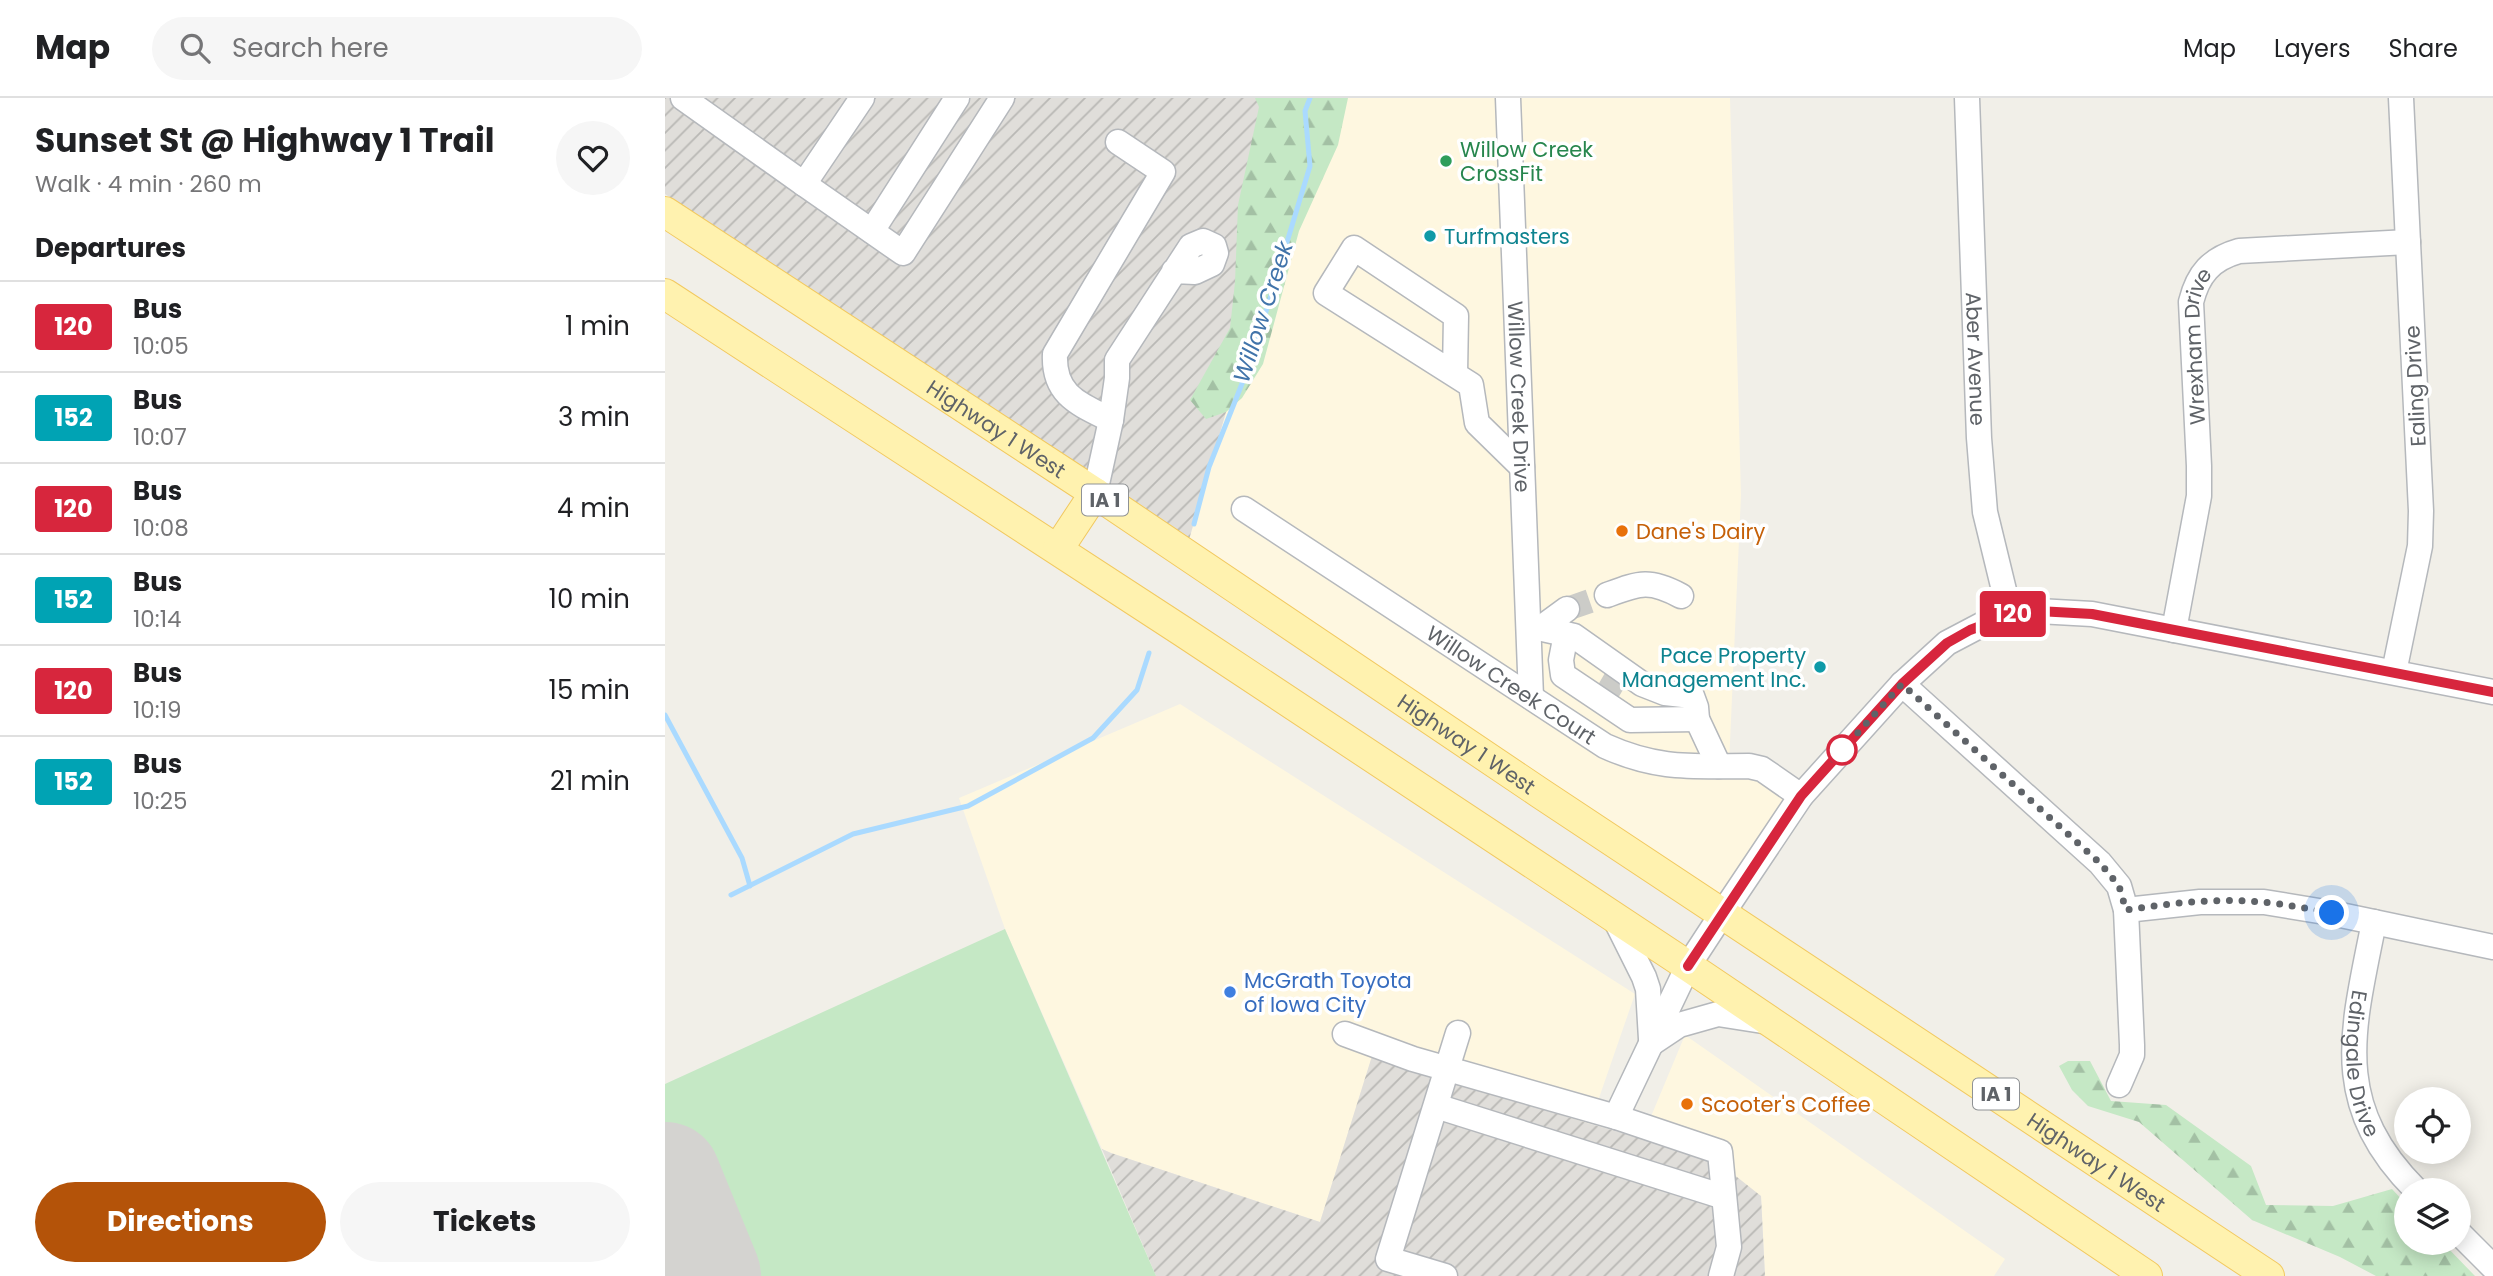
<!DOCTYPE html>
<html lang="en">
<head>
<meta charset="utf-8">
<style>
	body { margin:0; font-family:Poppins,sans-serif; background:#f6f6f6; color:#202124; height:100vh; display:flex; flex-direction:column; font-size:26px; white-space:nowrap }
	* { box-sizing:border-box; margin:0 }
	p { font-size:23px; color:#757577 }
	.icon { flex:none; width:38px; height:38px; fill:none; stroke:currentColor; stroke-width:2; stroke-linecap:round; stroke-linejoin:round }
	.map { position:relative; flex:1; overflow:hidden }
	.side { display:flex; flex-direction:column; background:#fff; width:665px }
	.side>* { flex:none }
	.badge { padding:0 14px; border-radius:5px; font-size:24px; line-height:46px }
	.tools { position:absolute; left:1729px; top:989px; display:grid; gap:14px }
	.tools a { display:grid; place-items:center; width:77px; height:77px; border-radius:50%; background:#fff; box-shadow:0 4px 18px #0003; font-size:35px }
	.you { position:absolute; width:35px; height:35px; margin:-18px; border:5px solid #fff; border-radius:50%; background:#1a73e8; box-shadow:0 0 0 10px #1a73e833 }
	.map>.badge { position:absolute; translate:-50% -50%; box-shadow:0 0 0 4px #fff }
	h2 { padding:0 35px; font-size:26px; line-height:63px }
	.round { display:grid; place-items:center; flex:none; width:74px; height:74px; border-radius:37px; background:#f6f6f6 }
	.summary { display:flex; align-items:center; justify-content:space-between; height:119px; padding:0 35px }
	h1 { font-size:33px; font-weight:700; line-height:52px }
	.cta { display:flex; gap:14px; margin-top:auto; padding:14px 35px }
	.cta a { flex:1; height:80px; border-radius:42px; background:#b45309; color:#fff; font-size:28px; font-weight:700; line-height:80px; text-align:center }
	.cta a+a { background:#f6f6f6; color:#202124 }
	ul { padding:0; list-style:none }
	li { display:flex; align-items:center; gap:21px; height:91px; padding:0 35px; border-top:2px solid #e0e0e0 }
	li div { flex:1 }
	li b { display:block; font-size:26px }
	li em { font-style:normal }
	li .badge { min-width:77px; font-weight:700; text-align:center }
	header { display:flex; align-items:center; gap:42px; box-sizing:border-box; height:98px; padding:0 35px; background:#fff; border-bottom:2px solid #e0e0e0 }
	header strong { font-size:33px }
	nav { display:flex; gap:38px; margin-inline-start:auto; font-size:24px }
	.search { width:490px; height:63px; background:#f6f6f6; display:flex; align-items:center; gap:18px; box-sizing:border-box; padding:0 24px; border-radius:38px; color:#757577; font-size:26px }
	main { display:flex; flex:1; min-height:0 }
	.map>svg:first-child { display:block }
	.commercial { fill:#fef7e0 }
	.industrial { fill:url(#industrial-furrows) }
	.green { fill:#c5e8c5 }
	.forest { fill:url(#forest-firs) }
	.lines { fill:none; stroke-linecap:round; stroke-linejoin:round }
	.stream { stroke:#aadaff; stroke-width:5 }
	.taxiway { stroke:#d4d3d0; stroke-width:44 }
	.runway { stroke:#d4d3d0; stroke-width:112 }
	.minor-tunnel { stroke:#ccccc8; stroke-width:24; stroke-dasharray:24 12; stroke-linecap:butt }
	.minor-casing { stroke:#b5b8bc; stroke-width:27 }
	.major-casing { stroke:#f2c960; stroke-width:32 }
	.minor { stroke:#fff; stroke-width:24 }
	.major { stroke:#fff2af; stroke-width:30 }
	.line-casing { stroke:#fff; stroke-width:16 }
	.line { stroke:#d7263d; stroke-width:10 }
	.walk { stroke:#5f6368; stroke-width:7; stroke-dasharray:0 12.6 }
	.leisure-dot { fill:#2e9e5b; stroke:#fff; stroke-width:2.5 }
	.culture-dot { fill:#0f9aa8; stroke:#fff; stroke-width:2.5 }
	.food-dot { fill:#e8710a; stroke:#fff; stroke-width:2.5 }
	.stop-dot { fill:#fff; stroke:#d7263d; stroke-width:3.5 }
	.shop-dot { fill:#3f7fe0; stroke:#fff; stroke-width:2.5 }
	.labels { text-anchor:middle; dominant-baseline:central; stroke-width:7; stroke-linejoin:round; paint-order:stroke }
	.shield { fill:#fff; stroke:#8f9295; stroke-width:2 }
	.shield-label { font-size:19px; font-weight:bold; fill:#5f6368 }
	.leisure-label { font-size:21px; fill:#27864d; stroke:#fff; text-anchor:start }
	.culture-label { font-size:21px; fill:#0d838f; stroke:#fff; text-anchor:start }
	.street-label { font-size:21px; fill:#5f6368; stroke:#fff }
	.food-label { font-size:21px; fill:#c56008; stroke:#fff; text-anchor:start }
	.shop-label { font-size:21px; fill:#366cbe; stroke:#fff; text-anchor:start }
	.water-label { font-size:23px; font-style:italic; fill:#4174aa; stroke:#fff }
</style>
</head>
<body>
<header>
<strong>Map</strong>
<div class="search"><svg class="icon" aria-label="search" viewBox="0 0 24 24"><circle cx="10" cy="10" r="6"/><path d="M15 15l6 6"/></svg>Search here</div>
<nav><a>Map</a><a>Layers</a><a>Share</a></nav>
</header>
<main>
<section class="side">
<div class="summary"><div><h1>Sunset St @ Highway 1 Trail</h1><p>Walk · 4 min · 260 m</p></div><a class="round"><svg class="icon" aria-label="heart" viewBox="0 0 24 24"><path d="M12 20l-8-8c-3-5 5-10 8-4 3-6 11-1 8 4z"/></svg></a></div>
<h2>Departures</h2>
<ul>
<li><span class="badge" style="background:#d7263d;color:#fff">120</span><div><b>Bus</b><p>10:05</p></div><em>1 min</em></li>
<li><span class="badge" style="background:#00a3b4;color:#fff">152</span><div><b>Bus</b><p>10:07</p></div><em>3 min</em></li>
<li><span class="badge" style="background:#d7263d;color:#fff">120</span><div><b>Bus</b><p>10:08</p></div><em>4 min</em></li>
<li><span class="badge" style="background:#00a3b4;color:#fff">152</span><div><b>Bus</b><p>10:14</p></div><em>10 min</em></li>
<li><span class="badge" style="background:#d7263d;color:#fff">120</span><div><b>Bus</b><p>10:19</p></div><em>15 min</em></li>
<li><span class="badge" style="background:#00a3b4;color:#fff">152</span><div><b>Bus</b><p>10:25</p></div><em>21 min</em></li>
</ul>
<div class="cta"><a>Directions</a><a>Tickets</a></div>
</section>
<div class="map">
<svg width="1828" height="1178" viewBox="0 0 1828 1178">
	<defs>
		<pattern id="industrial-furrows" width="10" height="10" patternUnits="userSpaceOnUse" patternTransform="scale(1.75)"><rect width="10" height="10" fill="#e0deda"/><path d="M-1 1l2-2M0 10L10 0M9 11l2-2" fill="none" stroke="#b9b8b5"/></pattern>
		<pattern id="forest-firs" width="22" height="20" patternUnits="userSpaceOnUse" patternTransform="scale(1.75)"><rect width="22" height="20" fill="#c5e8c5"/><path d="M5 1l3.5 6h-7zM16 11l3.5 6h-7z" fill="#a3c0a4"/></pattern>
	</defs>
	<rect width="100%" height="100%" fill="#f1efe8"/>
	<path class="commercial" d="M 660,0 L 1065,0 L 1076,397 L 1064,667 L 1136,698 L 1066,803 L 523,445 L 561,314 L 652,19 Z
		M 515,606 L 970,896 L 925,1026 L 707,959 L 655,1124 L 446,1055 L 437,1051 L 340,831 L 294,700 Z
		M 1020,937 L 1340,1161 L 1329,1178 L 1100,1178 L 1096,1098 L 977,1040 Z"/>
	<path class="industrial" d="M 0,0 L 660,0 L 652,19 L 561,314 L 523,445 L 0,96 Z
		M 707,958 L 925,1026 L 1048,1060 L 1096,1098 L 1100,1178 L 491,1178 L 437,1051 L 446,1055 L 655,1124 Z"/>
	<path class="green" d="M 340,831 L 491,1178 L 80,1178 L 27,1049 L 0,1060 L 0,986 Z"/>
	<path class="forest" d="M 590,0 L 683,0 L 673,47 L 634,133 L 598,266 L 577,300 L 561,314 L 541,321 L 525,302 L 565,230 L 570,184 L 573,107 L 594,9 Z
		M 1403,963 L 1425,963 L 1446,1003 L 1501,1007 L 1586,1068 L 1601,1107 L 1668,1108 L 1727,1091 L 1741,1106 L 1741,1144 L 1778,1145 L 1810,1178 L 1711,1178 L 1675,1159 L 1587,1122 L 1474,1024 L 1423,1008 L 1407,992 L 1394,968 Z"/>
	<g class="lines">
		<path class="stream" d="M 529,426 L 544,369 L 586,263 L 645,68 L 640,13 L 645,0
			M 0,617 L 77,760 L 85,788
			M 66,797 L 188,736 L 303,708 L 428,640 L 472,592 L 484,555"/>
		<path class="taxiway" d="M 0,1114 L 15,1117"/>
		<path class="runway" d="M 0,1080 L 40,1178"/>
		<path class="minor-tunnel" d="M 902,511 L 942,497
			M 941,597 L 955,573"/>
		<defs>
			<g id="minor">
				<path d="M 18,0 L 139,86 L 197,0"/>
				<path id="s1" d="M 843,0 L 866,599"/>
				<path id="s2" d="M 1302,0 L 1314,340 L 1320,414 L 1345,517"/>
				<path d="M 139,86 L 238,155 L 337,0"/>
				<path d="M 207,133 L 292,0"/>
				<path d="M 790,276 L 791,218 L 689,150 L 661,195 L 806,287 L 812,325 L 857,369"/>
				<path d="M 446,322 C 414,306 388,297 390,256 L 498,74 L 453,44"/>
				<path d="M 430,395 L 446,322 L 452,280 L 452,262 L 526,148 L 538,143 L 549,148 L 551,155 L 547,166 L 530,174 L 509,173"/>
				<path id="s3" d="M 579,411 L 940,648 C 993,672 1027,668 1084,668 L 1097,671 L 1136,698"/>
				<path d="M 942,497 C 975,485 984,481 1016,498"/>
				<path d="M 864,528 L 909,538 L 977,586 L 1000,595 L 1027,598 L 1031,609 L 1032,621 L 1054,668"/>
				<path d="M 876,530 L 902,511"/>
				<path id="s4" d="M 1509,532 L 1534,398 L 1534,368 L 1526,204 C 1533,176 1546,161 1574,153 L 1743,144"/>
				<path d="M 901,536 L 896,562 L 898,577 L 965,622 L 1032,621"/>
				<path d="M 1729,574 L 1755,448 L 1756,413 L 1736,0"/>
				<path d="M 1237,586 L 1435,765 L 1454,788 L 1461,812 L 1467,947 L 1467,957 L 1454,987"/>
				<path d="M 1461,812 L 1535,804 L 1599,804 L 1666,815 L 1828,849"/>
				<path d="M 949,819 L 979,879 L 983,891 L 986,941"/>
				<path id="s5" d="M 1709,824 C 1688,931 1664,1005 1751,1092"/>
				<path d="M 680,936 L 748,961 L 951,1019 L 1023,868 L 1057,816 L 1136,698 L 1237,586 L 1282,545 L 1320,525 L 1345,517 L 1373,513 L 1427,516 L 1828,594"/>
				<path d="M 987,945 L 1014,927 L 1053,916 L 1104,924"/>
				<path d="M 771,1008 L 1059,1099"/>
				<path d="M 951,1019 L 1055,1054 L 1064,1149 L 1056,1178"/>
				<path d="M 1794,1135 L 1828,1169"/>
				<path d="M 780,1178 L 723,1161 L 793,935"/>
			</g>
			<g id="major">
				<path id="s6" d="M 0,114 L 430,395 L 875,695 L 1604,1178"/>
				<path d="M 0,196 L 517,533 L 1023,868 L 1482,1178"/>
				<path d="M 393,451 L 430,395"/>
			</g>
		</defs>
		<use href="#minor" class="minor-casing"/>
		<use href="#major" class="major-casing"/>
		<use href="#minor" class="minor"/>
		<use href="#major" class="major"/>
	</g>
	<g class="lines">
		<defs>
			<path id="line" d="M 1023,868 L 1136,698 L 1237,586 L 1282,545 L 1305,532 L 1345,517 L 1373,513 L 1427,516 L 1828,594"/>
		</defs>
		<use href="#line" class="line-casing"/>
		<use href="#line" class="line"/>
		<path class="walk" d="M 1177,652 L 1168,662 L 1237,586 L 1435,765 L 1454,788 L 1461,812 C 1506,805 1551,800 1597,804 C 1620,806 1644,811 1667,815"/>
	</g>
	<circle class="leisure-dot" cx="781" cy="63" r="7"/>
	<g class="culture-dot">
		<circle cx="765" cy="138" r="7"/>
		<circle cx="1155" cy="569" r="7"/>
	</g>
	<g class="food-dot">
		<circle cx="957" cy="433" r="7"/>
		<circle cx="1022" cy="1006" r="7"/>
	</g>
	<circle class="stop-dot" cx="1177" cy="652" r="14"/>
	<circle class="shop-dot" cx="565" cy="894" r="7"/>
	<g class="labels">
		<g class="shield">
			<rect x="417" y="386.5" width="46" height="31" rx="5"/>
			<rect x="1308" y="980.5" width="46" height="31" rx="5"/>
		</g>
		<g class="shield-label">
			<text x="440" y="402">IA 1</text>
			<text x="1331" y="996">IA 1</text>
		</g>
		<g class="leisure-label">
			<text x="795" y="51">Willow Creek<tspan x="795" dy="24">CrossFit</tspan></text>
		</g>
		<g class="culture-label">
			<text x="779" y="138">Turfmasters</text>
			<text x="1141" y="557" text-anchor="end">Pace Property<tspan x="1141" dy="24">Management Inc.</tspan></text>
		</g>
		<g class="street-label">
			<text stroke="none"><textPath href="#s4" startOffset="287">Wrexham Drive</textPath></text>
			<text stroke="none"><textPath href="#s2" startOffset="261">Aber Avenue</textPath></text>
			<text transform="translate(1750 288) rotate(-93)">Ealing Drive</text>
			<text stroke="none"><textPath href="#s1" startOffset="299">Willow Creek Drive</textPath></text>
			<text stroke="none"><textPath href="#s6" startOffset="396">Highway 1 West</textPath></text>
			<text stroke="none"><textPath href="#s3" startOffset="320">Willow Creek Court</textPath></text>
			<text stroke="none"><textPath href="#s6" startOffset="962">Highway 1 West</textPath></text>
			<text stroke="none"><textPath href="#s5" startOffset="144">Edingale Drive</textPath></text>
			<text stroke="none"><textPath href="#s6" startOffset="1718">Highway 1 West</textPath></text>
		</g>
		<g class="food-label">
			<text x="971" y="433">Dane's Dairy</text>
			<text x="1036" y="1006">Scooter's Coffee</text>
		</g>
		<g class="shop-label">
			<text x="579" y="882">McGrath Toyota<tspan x="579" dy="24">of Iowa City</tspan></text>
		</g>
		<g class="water-label">
			<text transform="translate(598 214) rotate(-72)">Willow Creek</text>
		</g>
	</g>
</svg>
<div class="tools">
<a><svg class="icon" aria-label="locate" viewBox="0 0 24 24"><circle cx="12" cy="12" r="6"/><path d="M12 2v4M12 18v4M2 12h4M18 12h4"/></svg></a>
<a><svg class="icon" aria-label="layers" viewBox="0 0 24 24"><path d="M12 4l9 5-9 5-9-5zM3 14l9 5 9-5"/></svg></a>
</div>
<div class="you" style="left:1667px;top:815px"></div>
<b class="badge" style="left:1348px;top:516px;background:#d7263d;color:#fff">120</b>
</div>
</main>
</body>
</html>
